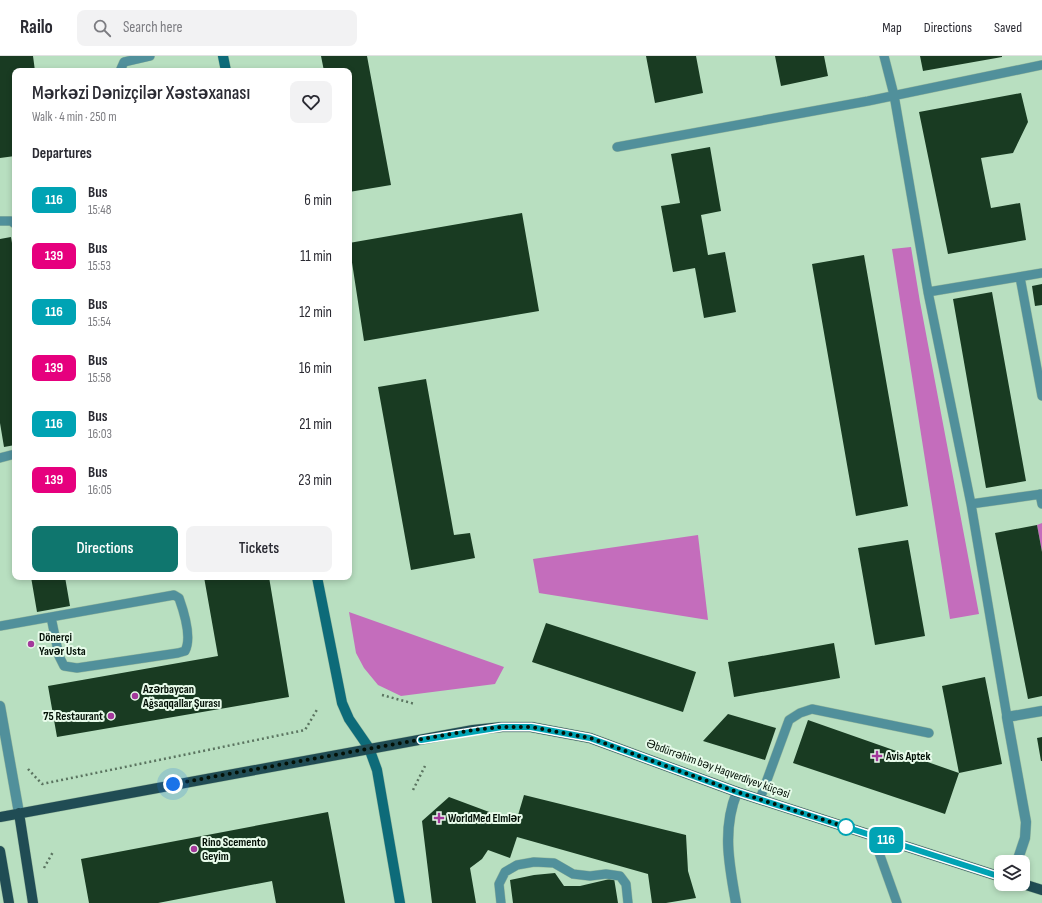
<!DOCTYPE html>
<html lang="en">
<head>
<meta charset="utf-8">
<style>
	body { margin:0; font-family:"Sofia Sans Condensed",sans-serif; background:#f2f2f3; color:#2b2b33; height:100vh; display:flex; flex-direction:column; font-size:15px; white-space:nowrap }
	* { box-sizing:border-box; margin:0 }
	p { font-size:13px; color:#7c7c81 }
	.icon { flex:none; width:22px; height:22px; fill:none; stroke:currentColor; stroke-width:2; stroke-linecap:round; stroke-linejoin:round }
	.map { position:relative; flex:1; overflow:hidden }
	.drawer { position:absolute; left:12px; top:12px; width:340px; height:512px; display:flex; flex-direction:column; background:#fff; border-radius:8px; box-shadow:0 2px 6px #0003 }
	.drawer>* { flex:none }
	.badge { padding:0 8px; border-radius:6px; font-size:14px; line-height:26px }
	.fabs { position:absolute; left:994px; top:799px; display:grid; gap:8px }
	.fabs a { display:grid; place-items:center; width:36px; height:36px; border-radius:8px; background:#fff; box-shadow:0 2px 6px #0003; font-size:20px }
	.you { position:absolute; width:20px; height:20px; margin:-10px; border:3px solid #fff; border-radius:50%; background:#1a73e8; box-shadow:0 0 0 6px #1a73e833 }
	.map>.badge { position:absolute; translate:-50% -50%; box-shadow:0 0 0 2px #fff }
	h2 { padding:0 20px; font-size:15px; line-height:36px }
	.round { display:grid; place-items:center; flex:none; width:42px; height:42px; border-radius:8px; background:#f2f2f3 }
	.headline { display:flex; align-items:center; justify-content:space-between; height:68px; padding:0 20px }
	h1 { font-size:19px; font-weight:600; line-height:30px }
	.primary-button { display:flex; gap:8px; margin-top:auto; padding:8px 20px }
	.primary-button a { flex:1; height:46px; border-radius:8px; background:#0f766e; color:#fff; font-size:16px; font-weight:600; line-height:46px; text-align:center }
	.primary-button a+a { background:#f2f2f3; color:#2b2b33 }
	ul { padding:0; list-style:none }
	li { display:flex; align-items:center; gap:12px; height:56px; padding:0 20px }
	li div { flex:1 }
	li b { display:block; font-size:15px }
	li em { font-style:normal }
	li .badge { min-width:44px; font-weight:700; text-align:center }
	header { display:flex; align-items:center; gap:24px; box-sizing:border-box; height:56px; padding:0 20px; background:#fff; border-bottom:1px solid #e1e1e2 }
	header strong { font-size:19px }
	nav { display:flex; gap:22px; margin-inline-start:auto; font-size:14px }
	.search { width:280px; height:36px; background:#f2f2f3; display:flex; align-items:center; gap:10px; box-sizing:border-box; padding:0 14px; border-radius:8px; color:#7c7c81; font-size:15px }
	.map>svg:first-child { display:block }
	.forest { fill:#c46dbc }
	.building { fill:#193b22 }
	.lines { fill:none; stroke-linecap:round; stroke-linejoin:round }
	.lane-casing { stroke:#98ba9f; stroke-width:10 }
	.street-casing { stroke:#98ba9f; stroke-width:11 }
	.secondary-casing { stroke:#98ba9f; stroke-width:11 }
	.primary-casing { stroke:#98ba9f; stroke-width:11 }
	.path { stroke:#5b7460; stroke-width:2.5; stroke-dasharray:2 3; stroke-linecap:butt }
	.lane { stroke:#51909b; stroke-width:9 }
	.street { stroke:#51909b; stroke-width:10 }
	.secondary { stroke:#0d6b79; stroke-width:10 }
	.primary { stroke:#204c54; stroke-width:10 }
	.line-casing { stroke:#fff; stroke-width:9 }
	.line { stroke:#00a3b4; stroke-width:6 }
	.walk { stroke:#041107; stroke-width:4; stroke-dasharray:0 7.2 }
	.poi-dot { fill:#a3399b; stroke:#e7fbea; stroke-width:1.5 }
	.stop-dot { fill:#fff; stroke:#00a3b4; stroke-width:2 }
	.labels { text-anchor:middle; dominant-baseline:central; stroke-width:4; stroke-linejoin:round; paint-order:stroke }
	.poi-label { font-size:12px; font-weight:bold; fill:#041107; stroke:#e7fbea; text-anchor:start }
	.street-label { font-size:12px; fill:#041107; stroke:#e7fbea }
</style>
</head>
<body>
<header>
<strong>Railo</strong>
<div class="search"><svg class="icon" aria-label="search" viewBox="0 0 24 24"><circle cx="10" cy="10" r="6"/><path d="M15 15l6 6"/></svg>Search here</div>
<nav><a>Map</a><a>Directions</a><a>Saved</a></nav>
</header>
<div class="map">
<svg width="1042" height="847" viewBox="0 0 1042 847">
	<rect width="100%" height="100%" fill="#b8dfc0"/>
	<path class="forest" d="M 911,191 L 920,246 L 979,558 L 950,563 L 892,193 Z
		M 1042,467 L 1042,496 L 1037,469 Z
		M 698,479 L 708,564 L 539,537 L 533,503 Z
		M 349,556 L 504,611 L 495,628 L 401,640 L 378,629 L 364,612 L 356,597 Z"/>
	<path class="building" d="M 0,0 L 33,0 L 35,15 L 15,15 L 15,100 L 0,102 Z
		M 321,0 L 367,0 L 391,129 L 349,136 L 349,15 L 324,15 Z
		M 646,0 L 696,0 L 703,37 L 655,47 Z
		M 775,0 L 824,0 L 828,20 L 781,30 Z
		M 920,0 L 1002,0 L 1002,1 L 923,15 Z
		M 1021,37 L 1028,66 L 1013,97 L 981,102 L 991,152 L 1020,147 L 1026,184 L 948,198 L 919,56 Z
		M 710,91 L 721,155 L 701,159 L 708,199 L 725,196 L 736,256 L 704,262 L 695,212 L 673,216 L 661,150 L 680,147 L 671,98 Z
		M 522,157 L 539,255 L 364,285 L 349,187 Z
		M 11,181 L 15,205 L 15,389 L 4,391 L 0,367 L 0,183 Z
		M 864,199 L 908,450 L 856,460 L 812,208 Z
		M 1042,228 L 1042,249 L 1035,250 L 1032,230 Z
		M 992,236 L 1026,425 L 986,432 L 953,243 Z
		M 426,323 L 454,479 L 470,477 L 475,502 L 411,514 L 378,331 Z
		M 1037,469 L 1042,496 L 1042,640 L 1028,643 L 995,477 Z
		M 908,484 L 925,580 L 875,589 L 858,492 Z
		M 31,521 L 65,521 L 70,550 L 37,556 Z
		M 204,521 L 269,521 L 289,641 L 57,681 L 48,630 L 218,600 Z
		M 546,567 L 696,616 L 683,656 L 532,606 Z
		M 834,587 L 840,622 L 734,641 L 728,606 Z
		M 985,621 L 1002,708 L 959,717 L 942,630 Z
		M 728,658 L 776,672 L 765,704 L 703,685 Z
		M 808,664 L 959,717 L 945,758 L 793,707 Z
		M 1042,681 L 1042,705 L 1041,705 L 1037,682 Z
		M 524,739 L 686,779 L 688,815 L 696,842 L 666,847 L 652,847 L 648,818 L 517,781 L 510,802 L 488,794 L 482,803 L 470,812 L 476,847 L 432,847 L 422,765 L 449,741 L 516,766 Z
		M 328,756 L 345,847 L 276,847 L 272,825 L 158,847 L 89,847 L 81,803 Z
		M 555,817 L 564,830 L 580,830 L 614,822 L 618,847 L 513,847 L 510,824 L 534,819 Z"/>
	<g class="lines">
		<defs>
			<path id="lane" d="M 884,0 L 894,39 L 928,236 L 971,448 L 1007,661
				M 120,15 L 124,6 L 150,0
				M 617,91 L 868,45 L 1042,9
				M 0,165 L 11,165 L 15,168
				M 1020,221 L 1042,340
				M 928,236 L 1042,217
				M 0,402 L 15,398
				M 1040,438 L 1042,448
				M 971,448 L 1042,438
				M 0,570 L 174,539 L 179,542 C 184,556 192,582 185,595 L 178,597 L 77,612 L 64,610 L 59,600 L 51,561
				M 760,743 L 789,664 L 800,657 L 812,653 L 929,677
				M 873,780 L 897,847
				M 501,847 L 499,828 L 505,816 L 517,809 L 534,806 L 554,807 L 573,818 L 590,820 L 606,818 L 620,820 L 626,828 L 628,847"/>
			<path id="street" d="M 0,650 L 19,757
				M 1017,806 L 1025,782 L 1026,766 L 1007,661 L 1042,655
				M 736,847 C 729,808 722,773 737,736"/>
			<path id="secondary" d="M 223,0 L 226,15
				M 317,521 L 342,647 L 349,663 L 369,692 L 377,714 L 400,847"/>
			<path id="primary" d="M 19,757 L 33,847
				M 0,761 L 473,674 L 502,671 L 531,671 L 590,682 L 737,736 L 1001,821
				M 0,795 L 9,847
				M 1023,828 L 1042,834"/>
		</defs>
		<use href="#lane" class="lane-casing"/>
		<use href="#street" class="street-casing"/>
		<use href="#secondary" class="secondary-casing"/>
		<use href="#primary" class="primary-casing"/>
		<path class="path" d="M 382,639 L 415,648
			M 28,713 L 42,728 L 305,674 L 318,652
			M 413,734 L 425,710
			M 44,812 L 53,796"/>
		<use href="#lane" class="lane"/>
		<use href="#street" class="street"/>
		<use href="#secondary" class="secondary"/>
		<use href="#primary" class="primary"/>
	</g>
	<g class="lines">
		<defs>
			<path id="line" d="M 421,684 L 502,671 L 531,671 L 590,682 L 737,736 L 1001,821"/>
		</defs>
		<use href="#line" class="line-casing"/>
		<use href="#line" class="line"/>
		<path class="walk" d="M 173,728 L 473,674 L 502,671 L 531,671 L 590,682 L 737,736 L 846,771"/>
	</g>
	<g class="poi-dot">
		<circle cx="31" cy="588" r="4"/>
		<circle cx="135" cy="640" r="4"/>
		<circle cx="111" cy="660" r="4"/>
		<path d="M875 694h4v4h4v4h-4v4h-4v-4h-4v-4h4z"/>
		<path d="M437 756h4v4h4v4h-4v4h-4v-4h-4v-4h4z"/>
		<circle cx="194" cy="793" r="4"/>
	</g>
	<circle class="stop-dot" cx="846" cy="771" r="8"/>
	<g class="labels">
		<g class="poi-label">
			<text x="39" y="581">Dönerçi<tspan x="39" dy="14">Yavər Usta</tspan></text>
			<text x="143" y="633">Azərbaycan<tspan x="143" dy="14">Ağsaqqallar Şurası</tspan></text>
			<text x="103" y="660" text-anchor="end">75 Restaurant</text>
			<text x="886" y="700">Avis Aptek</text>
			<text x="448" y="762">WorldMed Elmlər</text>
			<text x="202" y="786">Rino Scemento<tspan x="202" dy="14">Geyim</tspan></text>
		</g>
		<g class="street-label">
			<text transform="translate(718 713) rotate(20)">Əbdürrəhim bəy Haqverdiyev küçəsi</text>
		</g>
	</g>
</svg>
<div class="fabs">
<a><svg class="icon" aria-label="layers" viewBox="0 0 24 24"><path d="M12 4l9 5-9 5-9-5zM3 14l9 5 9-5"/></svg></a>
</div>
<div class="you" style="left:173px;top:728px"></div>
<b class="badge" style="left:886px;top:784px;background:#00a3b4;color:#fff">116</b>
<section class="drawer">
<div class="headline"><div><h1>Mərkəzi Dənizçilər Xəstəxanası</h1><p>Walk · 4 min · 250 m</p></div><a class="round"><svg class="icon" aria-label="heart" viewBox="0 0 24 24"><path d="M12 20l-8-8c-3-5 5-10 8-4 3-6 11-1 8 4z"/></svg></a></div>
<h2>Departures</h2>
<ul>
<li><span class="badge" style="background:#00a3b4;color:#fff">116</span><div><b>Bus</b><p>15:48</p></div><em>6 min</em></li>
<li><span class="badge" style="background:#e6007e;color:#fff">139</span><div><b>Bus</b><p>15:53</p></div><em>11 min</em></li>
<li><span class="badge" style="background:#00a3b4;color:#fff">116</span><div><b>Bus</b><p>15:54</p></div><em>12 min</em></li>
<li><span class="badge" style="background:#e6007e;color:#fff">139</span><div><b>Bus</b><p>15:58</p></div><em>16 min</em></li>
<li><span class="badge" style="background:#00a3b4;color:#fff">116</span><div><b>Bus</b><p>16:03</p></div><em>21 min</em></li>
<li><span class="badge" style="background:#e6007e;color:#fff">139</span><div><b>Bus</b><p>16:05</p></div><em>23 min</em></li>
</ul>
<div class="primary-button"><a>Directions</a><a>Tickets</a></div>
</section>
</div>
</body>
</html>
